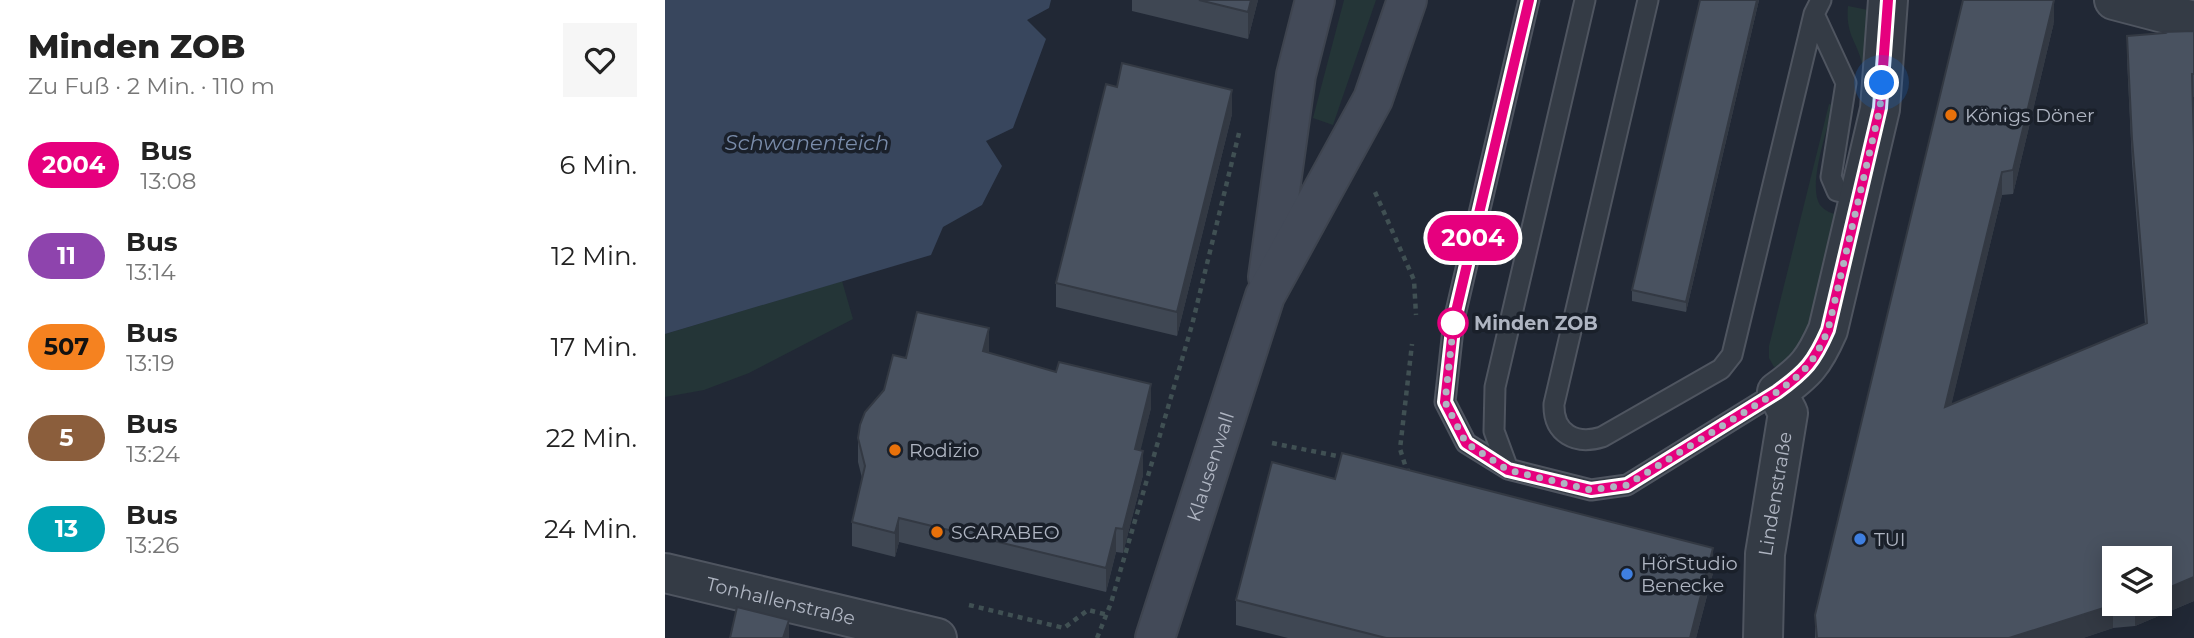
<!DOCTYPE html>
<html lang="de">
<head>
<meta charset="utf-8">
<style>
	body { margin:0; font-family:Montserrat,sans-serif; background:#f6f6f6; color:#222; height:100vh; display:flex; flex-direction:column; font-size:26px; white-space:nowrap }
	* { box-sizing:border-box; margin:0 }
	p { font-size:23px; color:#767676 }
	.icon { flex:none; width:38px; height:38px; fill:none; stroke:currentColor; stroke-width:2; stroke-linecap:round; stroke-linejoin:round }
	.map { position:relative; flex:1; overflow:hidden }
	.side { display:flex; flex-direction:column; background:#fff; width:665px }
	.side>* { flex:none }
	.badge { padding:0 14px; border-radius:23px; font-size:24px; line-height:46px }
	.fabs { position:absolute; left:1437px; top:546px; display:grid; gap:14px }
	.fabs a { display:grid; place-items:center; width:70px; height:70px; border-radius:0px; background:#fff; box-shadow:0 4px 18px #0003; font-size:35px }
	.you { position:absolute; width:35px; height:35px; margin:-18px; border:5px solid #fff; border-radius:50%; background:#1a73e8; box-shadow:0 0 0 10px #1a73e833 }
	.map>.badge { position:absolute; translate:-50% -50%; box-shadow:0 0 0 4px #fff }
	.round { display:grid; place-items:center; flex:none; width:74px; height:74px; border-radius:0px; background:#f6f6f6 }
	.headline { display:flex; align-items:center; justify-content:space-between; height:119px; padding:0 28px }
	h1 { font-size:33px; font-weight:800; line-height:52px }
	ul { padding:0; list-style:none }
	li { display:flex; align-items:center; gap:21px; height:91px; padding:0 28px }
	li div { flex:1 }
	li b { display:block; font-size:26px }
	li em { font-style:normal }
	li .badge { min-width:77px; font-weight:700; text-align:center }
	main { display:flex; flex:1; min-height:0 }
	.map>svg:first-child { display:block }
	.green { fill:#243537 }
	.water { fill:#38465d }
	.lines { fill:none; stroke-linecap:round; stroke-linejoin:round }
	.lane-casing { stroke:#4f5560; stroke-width:23 }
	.street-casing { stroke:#4f5560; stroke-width:42 }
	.secondary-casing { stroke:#3e444f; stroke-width:42 }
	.path { stroke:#405053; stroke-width:4.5; stroke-dasharray:5 5; stroke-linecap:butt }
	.lane { stroke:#343b45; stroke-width:19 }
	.street { stroke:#343b45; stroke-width:38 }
	.secondary { stroke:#434a58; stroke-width:38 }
	.wall { fill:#3f4753; fill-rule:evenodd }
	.shaded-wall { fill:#333943 }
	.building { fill:#495260; stroke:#333943; stroke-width:2 }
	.line-casing { stroke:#fff; stroke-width:16 }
	.line { stroke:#e6007e; stroke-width:10 }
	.walk { stroke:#afb5c2; stroke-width:7; stroke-dasharray:0 12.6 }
	.food-dot { fill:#e8710a; stroke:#1a202a; stroke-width:2.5 }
	.stop-dot { fill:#fff; stroke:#e6007e; stroke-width:3.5 }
	.shop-dot { fill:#3f7fe0; stroke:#1a202a; stroke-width:2.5 }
	.labels { text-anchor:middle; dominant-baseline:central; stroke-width:7; stroke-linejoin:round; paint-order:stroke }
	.poi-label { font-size:19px; fill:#afb5c2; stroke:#1a202a; text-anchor:start }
	.stop-label { font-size:19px; font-weight:bold; fill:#afb5c2; stroke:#1a202a; text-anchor:start }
	.street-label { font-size:19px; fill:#afb5c2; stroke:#1a202a }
	.water-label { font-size:21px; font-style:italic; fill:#798ba9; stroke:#1a202a }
</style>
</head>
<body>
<main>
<section class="side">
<div class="headline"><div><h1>Minden ZOB</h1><p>Zu Fuß · 2 Min. · 110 m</p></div><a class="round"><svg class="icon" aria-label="heart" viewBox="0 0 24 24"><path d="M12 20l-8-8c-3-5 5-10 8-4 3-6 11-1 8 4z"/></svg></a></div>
<ul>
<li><span class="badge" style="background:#e6007e;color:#fff">2004</span><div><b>Bus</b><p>13:08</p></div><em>6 Min.</em></li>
<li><span class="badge" style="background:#8e44ad;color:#fff">11</span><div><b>Bus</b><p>13:14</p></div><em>12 Min.</em></li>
<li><span class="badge" style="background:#f58220;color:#111">507</span><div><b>Bus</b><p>13:19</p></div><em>17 Min.</em></li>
<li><span class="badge" style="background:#8b5e3c;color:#fff">5</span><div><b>Bus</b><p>13:24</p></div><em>22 Min.</em></li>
<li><span class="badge" style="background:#00a3b4;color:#fff">13</span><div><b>Bus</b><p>13:26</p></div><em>24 Min.</em></li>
</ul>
</section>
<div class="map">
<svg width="1529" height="638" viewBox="0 0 1529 638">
	<rect width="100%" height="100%" fill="#212835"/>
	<path class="green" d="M 679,0 L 711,0 L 668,125 L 648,118 Z
		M 1183,6 L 1208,11 L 1205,83 L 1182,173 L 1181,166 C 1188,136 1203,100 1198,69 C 1194,42 1180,37 1183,6 Z
		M 1164,104 L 1168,105 C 1163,129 1142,185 1155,205 C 1160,211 1167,214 1175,215 L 1142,346 L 1124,364 L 1109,367 L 1104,358 L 1104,346 Z
		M 177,281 L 188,319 L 84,373 L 39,390 L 0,397 L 0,334 Z"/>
	<path class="water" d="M 0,0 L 386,0 L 384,8 L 362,20 L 381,39 L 348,128 L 321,141 L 337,166 L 317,205 L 278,227 L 266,255 L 0,334 Z"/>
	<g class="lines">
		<defs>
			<path id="lane" d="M 864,0 L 789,320 L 780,402 L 801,443 L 843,469 L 926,490 L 962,485 L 1112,392
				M 983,0 L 889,404 C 888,434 911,445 937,437 L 1056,369 L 1067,355 L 1149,14 L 1156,0
				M 1149,14 L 1181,83 L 1166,177 L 1172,191 L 1195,196
				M 843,469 L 829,431 L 830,387 L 920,0"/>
			<g id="street">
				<path d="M 1449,0 L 1529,21"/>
				<path id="s1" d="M 0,573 L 272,638"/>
				<path id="s2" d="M 1098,638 L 1100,554 L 1123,413 L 1112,392 C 1141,371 1149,362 1163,330 L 1215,109 L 1223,0"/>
			</g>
			<g id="secondary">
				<path d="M 603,277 L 631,75 L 650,0"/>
				<path id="s3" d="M 490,638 L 600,296 L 708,99 L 742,0"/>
			</g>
		</defs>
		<use href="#lane" class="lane-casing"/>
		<use href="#street" class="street-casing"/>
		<use href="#secondary" class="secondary-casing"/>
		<path class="path" d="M 710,192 L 749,280 L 751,315
			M 607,443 L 682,458
			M 745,471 L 742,471 L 735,449 L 747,344
			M 304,605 L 399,628 L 423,610 L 443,615
			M 432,638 L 446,603 L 527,325 L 574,133"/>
		<use href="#lane" class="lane"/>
		<use href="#street" class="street"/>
		<use href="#secondary" class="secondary"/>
	</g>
	<path class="wall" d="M 467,0 L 593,0 L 583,39 L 467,11 Z
		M 1035,0 L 1094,0 L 1021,312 L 967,301 L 967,290 Z
		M 1389,22 L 1348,194 L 1337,195 L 1286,405 L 1480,324 L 1467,163 L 1462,59 L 1462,36 L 1497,33 L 1497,32 L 1529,31 L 1529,97 L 1528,97 L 1529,146 L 1529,601 L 1470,626 L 1448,628 L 1418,638 L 1150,638 L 1150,615 ZM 1494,558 L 1494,604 L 1449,604 Z
		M 567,114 L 512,336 L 391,307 L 391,283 Z
		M 324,353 L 486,408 L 475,450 L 478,475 L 458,553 L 451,552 L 441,592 L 234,542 L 230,557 L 187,546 L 187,522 L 197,478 L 193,462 L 193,438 L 219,390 L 241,358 Z
		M 1048,573 L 1031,638 L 623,638 L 571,625 L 571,600 Z"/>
	<path class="shaded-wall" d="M 586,0 L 593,0 L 583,39 L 583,12 Z
		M 1092,0 L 1094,0 L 1021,312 L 1021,302 Z
		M 1389,0 L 1389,22 L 1348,194 L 1348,170 Z
		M 567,90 L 567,114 L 512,336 L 512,312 Z
		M 1337,172 L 1337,195 L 1280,431 L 1280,407 Z
		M 324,328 L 324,352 L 318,375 L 318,351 Z
		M 486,384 L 486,408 L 470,473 L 470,449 Z
		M 478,451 L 478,475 L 458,553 L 458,529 Z
		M 234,518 L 234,542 L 230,557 L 230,533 Z
		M 451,528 L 451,552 L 441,592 L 441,568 Z
		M 1048,548 L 1048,573 L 1031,638 L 1025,638 Z
		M 1529,577 L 1529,601 L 1470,626 L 1470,604 L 1494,604 L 1494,592 Z
		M 1448,605 L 1448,628 L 1418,638 L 1344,638 Z
		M 124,620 L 124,638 L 118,638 Z"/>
	<path class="building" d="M 534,0 L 586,0 L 583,12 Z
		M 1035,0 L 1092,0 L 1021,302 L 967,290 Z
		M 1298,0 L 1389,0 L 1348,170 L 1337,172 L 1280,407 L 1482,323 L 1467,139 L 1462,36 L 1499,33 L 1497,32 L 1529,31 L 1529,74 L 1527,74 L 1529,146 L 1529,577 L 1494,592 L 1494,558 L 1449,558 L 1449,604 L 1456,604 L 1448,605 L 1344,638 L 1152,638 L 1150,615 Z
		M 457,63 L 567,90 L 512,312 L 391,283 L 441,84 L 452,87 Z
		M 252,312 L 324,328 L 318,351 L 391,372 L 394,362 L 486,384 L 470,449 L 478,451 L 458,529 L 451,528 L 441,568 L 234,518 L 230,533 L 187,522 L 200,466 L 193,438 L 195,425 L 200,412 L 219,390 L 228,355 L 241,358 Z
		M 677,453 L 1048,548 L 1025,638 L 721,638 L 571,600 L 607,462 L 670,479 Z
		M 72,607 L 124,620 L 118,638 L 65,638 Z"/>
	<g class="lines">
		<defs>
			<path id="line" d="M 864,0 L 789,320 L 780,402 L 801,443 L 843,470 L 926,490 L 962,485 L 1112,392 C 1141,371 1149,362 1163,330 L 1215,108 L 1223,0"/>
		</defs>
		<use href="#line" class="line-casing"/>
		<use href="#line" class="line"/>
		<path class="walk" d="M 788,323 L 789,320 L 780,402 L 801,443 L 843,470 L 926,490 L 962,485 L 1112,392 C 1141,371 1149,362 1163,330 L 1215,108 L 1217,83"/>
	</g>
	<g class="food-dot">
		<circle cx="1286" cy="115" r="7"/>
		<circle cx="230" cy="450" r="7"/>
		<circle cx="272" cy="532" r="7"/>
	</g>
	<circle class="stop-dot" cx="788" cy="323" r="14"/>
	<g class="shop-dot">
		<circle cx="1195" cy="539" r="7"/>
		<circle cx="962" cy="574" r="7"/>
	</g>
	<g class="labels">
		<g class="poi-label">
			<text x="1300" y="115">Königs Döner</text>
			<text x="244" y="450">Rodizio</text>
			<text x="286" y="532">SCARABEO</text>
			<text x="1209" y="539">TUI</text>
			<text x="976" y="563">HörStudio<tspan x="976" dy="22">Benecke</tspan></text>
		</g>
		<g class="stop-label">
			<text x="809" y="323">Minden ZOB</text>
		</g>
		<g class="street-label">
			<text stroke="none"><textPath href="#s3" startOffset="180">Klausenwall</textPath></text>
			<text stroke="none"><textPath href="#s2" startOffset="145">Lindenstraße</textPath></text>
			<text stroke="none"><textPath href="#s1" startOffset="119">Tonhallenstraße</textPath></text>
		</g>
		<g class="water-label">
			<text x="142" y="142">Schwanenteich</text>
		</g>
	</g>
</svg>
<div class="fabs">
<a><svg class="icon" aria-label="layers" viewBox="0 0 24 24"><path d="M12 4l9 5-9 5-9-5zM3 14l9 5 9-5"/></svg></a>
</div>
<div class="you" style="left:1217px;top:83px"></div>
<b class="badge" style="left:808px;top:238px;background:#e6007e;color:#fff">2004</b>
</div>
</main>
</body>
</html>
